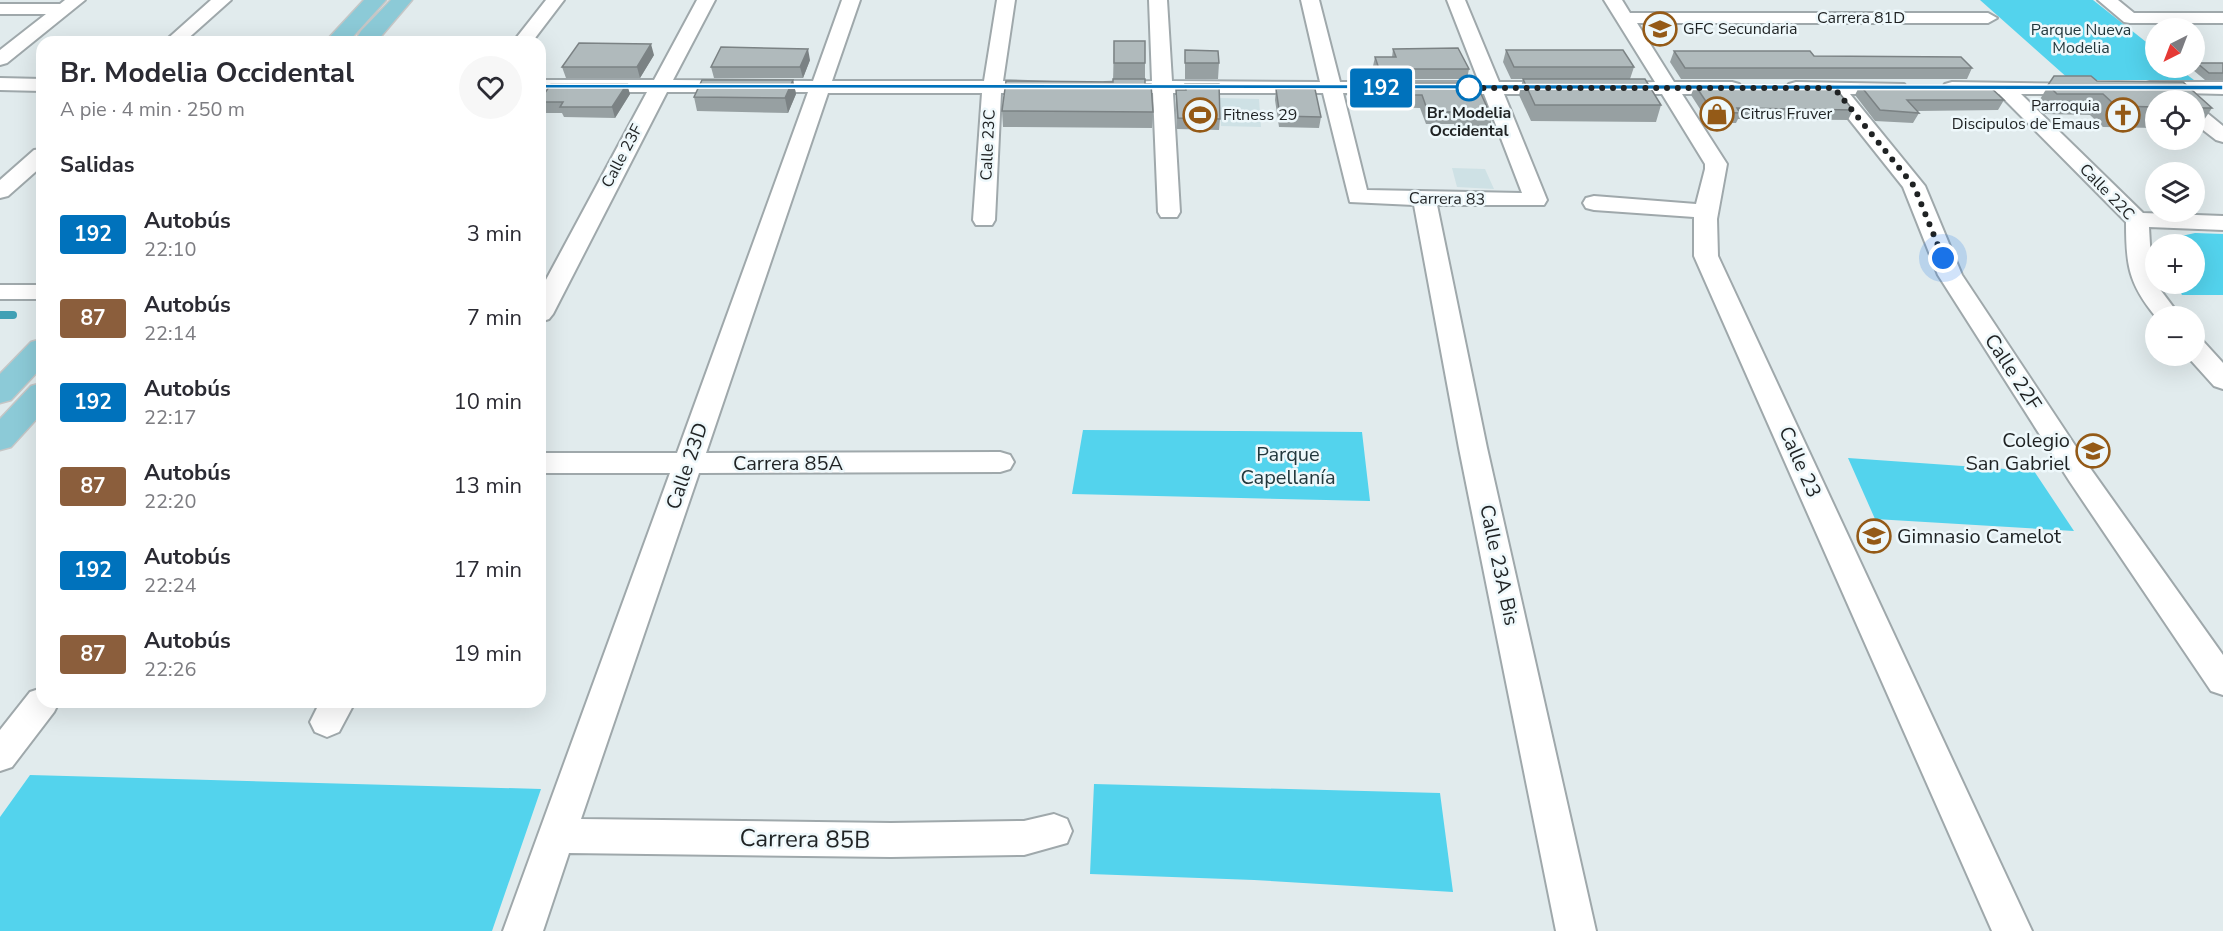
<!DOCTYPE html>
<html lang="es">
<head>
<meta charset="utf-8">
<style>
	body { margin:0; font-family:"Nunito Sans",sans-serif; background:#f7f7f7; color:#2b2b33; height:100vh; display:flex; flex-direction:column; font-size:22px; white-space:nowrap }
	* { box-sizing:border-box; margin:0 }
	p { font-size:20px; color:#7c7c81 }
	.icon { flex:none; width:33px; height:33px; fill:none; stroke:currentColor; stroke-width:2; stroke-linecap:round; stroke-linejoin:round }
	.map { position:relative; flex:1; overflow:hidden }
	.details { position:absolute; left:36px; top:36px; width:510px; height:672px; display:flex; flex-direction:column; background:#fff; border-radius:18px; box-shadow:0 6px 24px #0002 }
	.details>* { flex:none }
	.badge { padding:0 12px; border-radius:4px; font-size:21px; line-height:39px }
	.needle { width:39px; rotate:222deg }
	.fabs { position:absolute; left:2145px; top:18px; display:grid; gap:12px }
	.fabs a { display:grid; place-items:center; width:60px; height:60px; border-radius:50%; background:#fff; box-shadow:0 6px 24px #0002; font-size:30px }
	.you { position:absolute; width:30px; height:30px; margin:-15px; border:4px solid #fff; border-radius:50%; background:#1a73e8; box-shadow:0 0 0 9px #1a73e833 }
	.map>.badge { position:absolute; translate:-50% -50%; box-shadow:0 0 0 3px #fff }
	h2 { padding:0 24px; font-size:22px; line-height:54px }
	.round { display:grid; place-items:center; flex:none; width:63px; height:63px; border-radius:32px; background:#f7f7f7 }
	.summary { display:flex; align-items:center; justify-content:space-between; height:102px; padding:0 24px }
	h1 { font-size:28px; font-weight:700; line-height:45px }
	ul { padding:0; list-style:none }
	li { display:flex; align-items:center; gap:18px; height:84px; padding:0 24px }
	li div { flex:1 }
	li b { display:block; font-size:22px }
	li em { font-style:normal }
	li .badge { min-width:66px; font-weight:700; text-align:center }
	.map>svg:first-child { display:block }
	.built { fill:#cee1e5 }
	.green { fill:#53d3ed }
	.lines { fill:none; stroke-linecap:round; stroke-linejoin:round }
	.stream { stroke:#3fa0b5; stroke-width:8 }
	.minor-casing { stroke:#9fa8ab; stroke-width:4 }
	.major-casing { stroke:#c5c6c6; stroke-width:3 }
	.minor { fill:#fff; fill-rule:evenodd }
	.major { fill:#8ccad7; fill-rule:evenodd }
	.wall { fill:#97a0a2 }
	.shaded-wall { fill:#7b8284 }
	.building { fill:#b0babc; stroke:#7b8284; stroke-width:1.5 }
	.line { fill:#0072bc; stroke:#fff; stroke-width:1.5 }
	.walk { stroke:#1f2223; stroke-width:6; stroke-dasharray:0 10.8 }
	.stop-dot { fill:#fff; stroke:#0072bc; stroke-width:3 }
	.labels { text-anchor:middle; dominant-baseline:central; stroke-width:5; stroke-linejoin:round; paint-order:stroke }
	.far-street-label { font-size:16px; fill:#1f2223; stroke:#eef8fb }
	.far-poi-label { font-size:16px; fill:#1f2223; stroke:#eef8fb; text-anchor:start }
	.far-park-label { font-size:16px; fill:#22383d; stroke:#eef8fb }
	.far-stop-label { font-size:16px; font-weight:bold; fill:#1f2223; stroke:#eef8fb }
	.street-label { font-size:20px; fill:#1f2223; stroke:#eef8fb }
	.poi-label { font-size:20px; fill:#1f2223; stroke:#eef8fb; text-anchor:end }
	.park-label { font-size:20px; fill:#22383d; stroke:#eef8fb }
	.near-street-label { font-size:24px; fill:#1f2223; stroke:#eef8fb }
</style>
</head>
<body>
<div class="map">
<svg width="2223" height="931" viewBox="0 0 2223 931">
	<rect width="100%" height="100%" fill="#e1ebed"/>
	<path class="built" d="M 1220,98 L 1259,99 L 1261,127 L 1221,126 Z
		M 1452,168 L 1485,169 L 1494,189 L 1457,187 Z"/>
	<path class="green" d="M 1980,0 L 2093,0 L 2155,49 L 2156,68 L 2178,68 L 2194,80 L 2070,80 Z
		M 2195,233 L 2223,234 L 2223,295 L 2182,295 L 2176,284 L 2194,284 L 2194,244 L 2169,244 L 2177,237 Z
		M 1083,430 L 1362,432 L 1370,501 L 1072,494 Z
		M 1848,458 L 2034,471 L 2074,531 L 1875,519 Z
		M 30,775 L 541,789 L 492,931 L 0,931 L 0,817 Z
		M 1094,784 L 1440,793 L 1453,892 L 1254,880 L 1090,874 Z"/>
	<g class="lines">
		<path class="stream" d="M 0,315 L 13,315"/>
		<defs>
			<path id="minor" d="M 65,0 L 85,0 L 7,63 L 0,65 L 0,50 L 46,14 L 0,14 L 0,4 L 60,4 Z
				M 211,0 L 231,0 L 184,42 L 164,42 Z
				M 546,0 L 564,0 L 532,42 L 513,42 Z
				M 697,0 L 715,0 L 673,80 L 813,81 L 842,0 L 860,0 L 832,81 L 984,81 L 997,0 L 1015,0 L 1003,81 L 1052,83 L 1055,87 L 1052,91 L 1045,93 L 1001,93 L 995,220 L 992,225 L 976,225 L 973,220 L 982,93 L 828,93 L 706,453 L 1000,452 L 1010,455 L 1014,462 L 1010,469 L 1000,472 L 699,473 L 581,819 L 891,823 L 1024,821 L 1054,814 L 1067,819 L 1072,831 L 1067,843 L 1024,855 L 891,857 L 569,853 L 543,931 L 503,931 L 670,473 L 540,473 L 540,453 L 677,453 L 808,92 L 667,92 L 553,314 L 549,319 L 540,322 L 540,291 L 647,92 L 540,92 L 540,80 L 654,80 Z
				M 1149,0 L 1167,0 L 1172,81 L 1320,82 L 1301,0 L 1319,0 L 1340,82 L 1479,82 L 1447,0 L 1465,0 L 1499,82 L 1558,82 L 1565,84 L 1568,88 L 1565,92 L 1558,94 L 1504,94 L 1547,200 L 1544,205 L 1437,205 L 1487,448 L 1596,931 L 1556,931 L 1459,448 L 1414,205 L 1350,202 L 1323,93 L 1173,93 L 1180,212 L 1177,217 L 1161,217 L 1158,212 L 1153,93 L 1105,91 L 1102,87 L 1105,83 L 1152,81 ZM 1343,93 L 1484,94 L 1522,193 L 1367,190 Z
				M 1604,0 L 1622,0 L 1630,13 L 1988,13 L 1997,18 L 1988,23 L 1637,23 L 1674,82 L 1732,82 L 1739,84 L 1742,88 L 1739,92 L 1732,94 L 1682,94 L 1727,164 L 1717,219 L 1718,256 L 2032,931 L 1992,931 L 1694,256 L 1694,217 L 1594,210 L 1586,208 L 1583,203 L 1586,198 L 1594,196 L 1696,204 L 1705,169 L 1705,164 L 1662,94 L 1613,94 L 1606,92 L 1603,88 L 1606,84 L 1655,82 Z
				M 2098,0 L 2118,0 L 2134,13 L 2223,13 L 2223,23 L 2130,23 L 2124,22 Z
				M 0,78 L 42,79 L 42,91 L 0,90 Z
				M 1796,82 L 1904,84 L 1907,88 L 1904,92 L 1897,94 L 1850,94 L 1925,186 L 1962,275 L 2090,468 L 2223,655 L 2223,695 L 2211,691 L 2070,482 L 1938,275 L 1903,187 L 1829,94 L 1789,92 L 1786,88 L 1789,84 Z
				M 1952,82 L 2093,84 L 2096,88 L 2093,92 L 2086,94 L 2021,94 L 2143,213 L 2223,216 L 2223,230 L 2149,227 L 2151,262 L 2156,284 L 2180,316 L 2156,317 C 2128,283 2126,264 2126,222 L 1999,94 L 1945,92 L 1942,88 L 1945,84 Z
				M 2150,82 L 2223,82 L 2223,94 L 2143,92 L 2140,88 L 2143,84 Z
				M 2194,106 L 2201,108 L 2223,126 L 2223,142 L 2216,140 L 2194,123 Z
				M 42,149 L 42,166 L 8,196 L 0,198 L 0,180 L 34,150 Z
				M 0,285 L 42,285 L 42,299 L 0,299 Z
				M 2194,339 L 2203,341 L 2223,363 L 2223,389 L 2214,386 L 2187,356 L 2194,356 Z
				M 42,688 L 42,702 L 59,702 L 54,712 L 12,767 L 0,771 L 0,730 L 30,692 Z
				M 320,702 L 355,702 L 339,732 L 327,737 L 315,732 L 310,722 Z"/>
			<path id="major" d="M 364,0 L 386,0 L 348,42 L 325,42 Z
				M 391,0 L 412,0 L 377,41 L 361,41 L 358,36 L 361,31 Z
				M 42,339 L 42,367 L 11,400 L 0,403 L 0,374 L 31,342 Z
				M 42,383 L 42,413 L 11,447 L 0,450 L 0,419 L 31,386 Z"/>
		</defs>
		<use href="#minor" class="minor-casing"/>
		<use href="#major" class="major-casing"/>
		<use href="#minor" class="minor"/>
		<use href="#major" class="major"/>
	</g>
	<path class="wall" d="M 1114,41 L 1145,63 L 1145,84 L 1153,112 L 1152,128 L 1003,127 L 1002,111 L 1113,82 Z
		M 1393,49 L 1469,69 L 1467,79 L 1377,79 L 1373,66 L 1375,57 L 1392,57 Z
		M 1185,50 L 1219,63 L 1218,79 L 1185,79 Z
		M 1506,50 L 1634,67 L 1630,79 L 1511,79 L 1503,62 Z
		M 1674,51 L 1814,56 L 1972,68 L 1967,79 L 1681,79 L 1670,62 Z
		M 654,55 L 640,78 L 566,78 L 562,67 Z
		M 810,60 L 803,78 L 714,78 L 711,67 Z
		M 2197,63 L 2223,63 L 2223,80 L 2205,80 L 2193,70 Z
		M 2054,76 L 2091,76 L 2097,81 L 2183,82 L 2212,108 L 2198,129 L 2194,129 L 2194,100 L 2156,100 L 2156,128 L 2103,127 L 2090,115 L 2045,114 L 2036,106 Z
		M 1523,79 L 1661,105 L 1656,122 L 1531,121 L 1519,95 Z
		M 793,80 L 796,94 L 788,113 L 697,111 L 694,97 Z
		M 1384,83 L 1492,118 L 1489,131 L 1456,131 L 1454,124 L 1426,124 L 1420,108 L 1386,107 L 1382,95 Z
		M 1695,85 L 1853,110 L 1848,120 L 1738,119 L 1736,123 L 1709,123 L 1691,95 Z
		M 1860,85 L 2004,100 L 1998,110 L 1917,111 L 1919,113 L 1913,123 L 1875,121 L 1855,95 Z
		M 1276,89 L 1321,117 L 1319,128 L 1279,127 L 1275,100 Z
		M 1176,90 L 1185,90 L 1220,119 L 1219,130 L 1177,129 L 1176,101 Z
		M 630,94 L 615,118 L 564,117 L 562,113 L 542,113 L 540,107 L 540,100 Z"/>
	<path class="shaded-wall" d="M 651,44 L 654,55 L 640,78 L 637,67 Z
		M 808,49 L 810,60 L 803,78 L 800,67 Z
		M 793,80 L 796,94 L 788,113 L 785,98 Z
		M 627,84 L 630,94 L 615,118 L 612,107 Z"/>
	<path class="building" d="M 1114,41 L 1145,41 L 1145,63 L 1114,63 Z
		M 579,43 L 651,44 L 637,67 L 562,67 Z
		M 721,47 L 808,49 L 800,67 L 711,67 Z
		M 1458,48 L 1469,69 L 1379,69 L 1375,57 L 1396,57 L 1393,49 Z
		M 1185,50 L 1218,51 L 1219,63 L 1185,63 Z
		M 1506,50 L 1623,50 L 1634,67 L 1514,67 Z
		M 1674,51 L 1810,51 L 1814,56 L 1961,57 L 1972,68 L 1685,68 Z
		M 2197,63 L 2223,63 L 2223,73 L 2209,73 Z
		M 2054,76 L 2091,76 L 2097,81 L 2183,82 L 2212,108 L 2194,108 L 2194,100 L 2156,100 L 2156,107 L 2116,106 L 2103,94 L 2057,94 L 2048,85 Z
		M 1113,79 L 1145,79 L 1145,84 L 1151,84 L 1153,112 L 1002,111 L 1006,81 L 1113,82 Z
		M 1523,79 L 1645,79 L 1661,105 L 1535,105 Z
		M 702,80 L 793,80 L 785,98 L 694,97 Z
		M 1384,83 L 1476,83 L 1492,118 L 1459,118 L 1457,112 L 1428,112 L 1422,95 L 1388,95 Z
		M 551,84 L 627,84 L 612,107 L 560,107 L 563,102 L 540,102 L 540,100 Z
		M 1185,84 L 1219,84 L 1220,119 L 1178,118 L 1176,90 L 1186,90 Z
		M 1695,85 L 1833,85 L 1853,110 L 1737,108 L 1740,113 L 1713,112 Z
		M 1860,85 L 1989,86 L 2004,100 L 1907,100 L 1919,113 L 1880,110 Z
		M 1276,89 L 1315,89 L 1321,117 L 1280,116 Z"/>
	<path class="line" d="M 540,84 L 2223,85 L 2223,90 L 537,88 Z"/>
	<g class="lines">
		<path class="walk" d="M 1469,88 L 1460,88 L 1834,88 L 1914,186 L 1943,258"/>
	</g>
	<defs>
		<symbol id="school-ring" viewBox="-11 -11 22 22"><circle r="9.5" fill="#eef8fb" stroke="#945a17" stroke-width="1.5"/><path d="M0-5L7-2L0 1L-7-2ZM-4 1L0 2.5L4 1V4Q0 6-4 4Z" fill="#945a17"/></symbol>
		<symbol id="shop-ring" viewBox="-11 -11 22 22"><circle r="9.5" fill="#eef8fb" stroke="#945a17" stroke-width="1.5"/><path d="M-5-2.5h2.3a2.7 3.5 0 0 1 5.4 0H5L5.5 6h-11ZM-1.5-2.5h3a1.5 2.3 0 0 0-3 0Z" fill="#945a17"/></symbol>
		<symbol id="stadium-ring" viewBox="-11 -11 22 22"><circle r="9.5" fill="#eef8fb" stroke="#945a17" stroke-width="1.5"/><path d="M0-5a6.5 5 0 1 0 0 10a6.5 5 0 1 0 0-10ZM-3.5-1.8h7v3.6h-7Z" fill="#945a17"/></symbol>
		<symbol id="church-ring" viewBox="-11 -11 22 22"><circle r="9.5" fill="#eef8fb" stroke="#945a17" stroke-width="1.5"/><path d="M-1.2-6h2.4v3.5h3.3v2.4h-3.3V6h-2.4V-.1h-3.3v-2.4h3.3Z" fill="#945a17"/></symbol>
	</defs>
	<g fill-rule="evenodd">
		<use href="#school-ring" x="1641" y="10" width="38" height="38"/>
		<use href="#shop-ring" x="1698" y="95" width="38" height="38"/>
		<use href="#stadium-ring" x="1181" y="96" width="38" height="38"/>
		<use href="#church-ring" x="2104" y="96" width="38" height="38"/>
		<use href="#school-ring" x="2074" y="432" width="38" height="38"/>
		<use href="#school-ring" x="1855" y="517" width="38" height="38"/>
	</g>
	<circle class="stop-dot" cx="1469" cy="88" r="12"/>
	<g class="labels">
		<g class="far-street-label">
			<text x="1861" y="18">Carrera 81D</text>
			<text transform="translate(988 145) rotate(-87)">Calle 23C</text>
			<text transform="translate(622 156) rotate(-62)">Calle 23F</text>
			<text transform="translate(2107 192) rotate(46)">Calle 22C</text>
			<text transform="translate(1447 199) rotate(1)">Carrera 83</text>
		</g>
		<g class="far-poi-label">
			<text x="1683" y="29">GFC Secundaria</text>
			<text x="2100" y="106" text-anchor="end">Parroquia<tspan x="2100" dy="18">Discipulos de Emaus</tspan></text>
			<text x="1740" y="114">Citrus Fruver</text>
			<text x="1223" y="115">Fitness 29</text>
		</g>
		<g class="far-park-label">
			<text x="2081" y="30">Parque Nueva<tspan x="2081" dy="18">Modelia</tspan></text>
		</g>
		<g class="far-stop-label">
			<text x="1469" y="113">Br. Modelia<tspan x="1469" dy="18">Occidental</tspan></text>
		</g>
		<g class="street-label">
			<text transform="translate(2013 372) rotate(57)">Calle 22F</text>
			<text transform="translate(1800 462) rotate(66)">Calle 23</text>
			<text x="788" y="463">Carrera 85A</text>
			<text transform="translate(687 466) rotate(-71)">Calle 23D</text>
			<text transform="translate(1499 565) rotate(78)">Calle 23A Bis</text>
		</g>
		<g class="poi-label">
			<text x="2070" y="440">Colegio<tspan x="2070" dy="23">San Gabriel</tspan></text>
			<text x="1897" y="536" text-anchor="start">Gimnasio Camelot</text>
		</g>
		<g class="park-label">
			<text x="1288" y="454">Parque<tspan x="1288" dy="23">Capellanía</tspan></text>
		</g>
		<g class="near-street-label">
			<text transform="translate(805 839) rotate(1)">Carrera 85B</text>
		</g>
	</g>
</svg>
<div class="fabs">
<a><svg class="needle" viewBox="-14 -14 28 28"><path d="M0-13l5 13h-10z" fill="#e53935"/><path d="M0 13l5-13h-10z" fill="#7c7c81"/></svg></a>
<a><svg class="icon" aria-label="locate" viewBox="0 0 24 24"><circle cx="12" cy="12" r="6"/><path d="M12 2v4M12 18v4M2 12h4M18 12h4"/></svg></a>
<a><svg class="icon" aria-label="layers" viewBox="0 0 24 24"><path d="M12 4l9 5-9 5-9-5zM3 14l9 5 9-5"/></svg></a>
<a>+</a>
<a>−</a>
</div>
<div class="you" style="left:1943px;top:258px"></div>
<b class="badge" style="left:1381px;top:88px;background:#0072bc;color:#fff">192</b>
<section class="details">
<div class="summary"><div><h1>Br. Modelia Occidental</h1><p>A pie · 4 min · 250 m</p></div><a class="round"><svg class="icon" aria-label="heart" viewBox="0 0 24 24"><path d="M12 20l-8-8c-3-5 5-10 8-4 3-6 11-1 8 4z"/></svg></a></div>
<h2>Salidas</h2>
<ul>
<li><span class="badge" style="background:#0072bc;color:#fff">192</span><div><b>Autobús</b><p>22:10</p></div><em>3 min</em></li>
<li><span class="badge" style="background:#8b5e3c;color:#fff">87</span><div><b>Autobús</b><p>22:14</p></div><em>7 min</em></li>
<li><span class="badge" style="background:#0072bc;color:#fff">192</span><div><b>Autobús</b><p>22:17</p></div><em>10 min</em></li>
<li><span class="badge" style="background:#8b5e3c;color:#fff">87</span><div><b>Autobús</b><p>22:20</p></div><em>13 min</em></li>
<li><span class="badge" style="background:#0072bc;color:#fff">192</span><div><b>Autobús</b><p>22:24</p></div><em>17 min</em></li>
<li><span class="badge" style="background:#8b5e3c;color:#fff">87</span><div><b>Autobús</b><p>22:26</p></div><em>19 min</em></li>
</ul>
</section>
</div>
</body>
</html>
